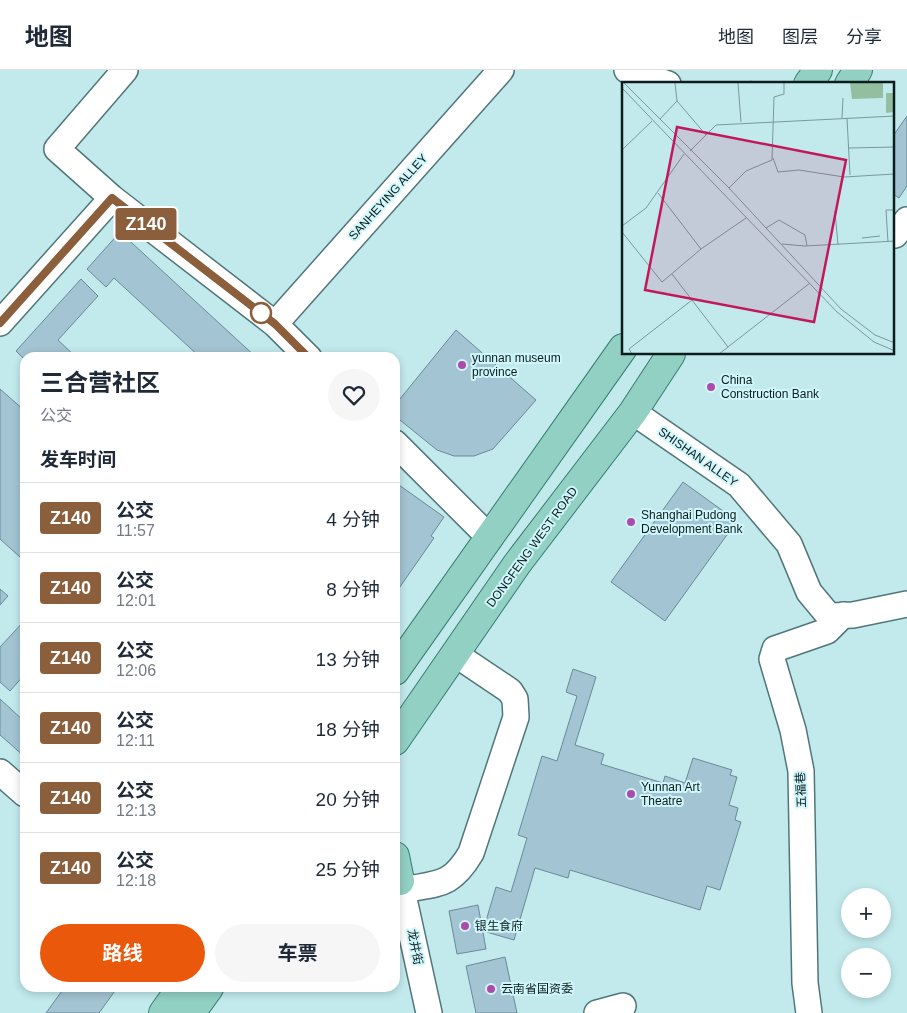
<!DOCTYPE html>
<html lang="zh">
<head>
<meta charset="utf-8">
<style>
	body { margin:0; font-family:Arial,"Noto Sans SC",sans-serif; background:#f6f6f7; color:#1f2937; height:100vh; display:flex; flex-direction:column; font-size:19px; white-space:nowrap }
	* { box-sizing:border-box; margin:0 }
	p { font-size:16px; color:#747a83 }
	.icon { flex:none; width:28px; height:28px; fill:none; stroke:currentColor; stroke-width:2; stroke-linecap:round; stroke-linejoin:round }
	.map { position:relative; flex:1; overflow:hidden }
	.side { position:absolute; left:20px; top:282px; width:380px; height:640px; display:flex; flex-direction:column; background:#fff; border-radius:15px; box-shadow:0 2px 8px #0003 }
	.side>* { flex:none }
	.badge { padding:0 10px; border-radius:4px; font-size:18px; line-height:32px }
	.fabs { position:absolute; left:841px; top:818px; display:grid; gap:10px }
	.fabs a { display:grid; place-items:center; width:50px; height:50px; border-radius:50%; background:#fff; box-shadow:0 2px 8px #0003; font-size:25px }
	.map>.badge { position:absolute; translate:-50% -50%; box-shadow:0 0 0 2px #fff }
	h2 { padding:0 20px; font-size:19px; line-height:45px }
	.round { display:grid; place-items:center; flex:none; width:52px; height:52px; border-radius:26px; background:#f6f6f7 }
	.summary { display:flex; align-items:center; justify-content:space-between; height:85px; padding:0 20px }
	h1 { font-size:24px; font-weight:700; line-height:38px }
	.primary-button { display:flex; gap:10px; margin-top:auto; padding:10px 20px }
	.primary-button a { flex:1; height:58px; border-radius:30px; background:#ea580c; color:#fff; font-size:20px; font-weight:700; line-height:58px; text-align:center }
	.primary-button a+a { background:#f6f6f7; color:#1f2937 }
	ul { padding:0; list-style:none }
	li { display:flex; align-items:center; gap:15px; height:70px; padding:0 20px; border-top:1px solid #e0e1e3 }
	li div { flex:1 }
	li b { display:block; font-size:19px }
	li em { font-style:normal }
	li .badge { min-width:55px; font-weight:700; text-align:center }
	header { display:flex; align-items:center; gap:30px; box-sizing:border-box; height:70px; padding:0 25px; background:#fff; border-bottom:1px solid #e0e1e3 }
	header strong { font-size:24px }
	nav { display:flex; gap:28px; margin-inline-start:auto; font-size:18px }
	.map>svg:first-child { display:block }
	.building { fill:#a3c4d3; stroke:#6a8997 }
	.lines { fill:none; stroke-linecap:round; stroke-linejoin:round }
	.minor-casing { stroke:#517679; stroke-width:28 }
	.major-casing { stroke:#357c70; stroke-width:30 }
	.path { stroke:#7c9b9d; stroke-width:3; stroke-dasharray:4 2.5; stroke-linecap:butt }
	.minor { stroke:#fff; stroke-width:25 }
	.major { stroke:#92d0c4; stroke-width:28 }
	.line-casing { stroke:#fff; stroke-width:11 }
	.line { stroke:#8b5e3c; stroke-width:8 }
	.stop-dot { fill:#fff; stroke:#8b5e3c; stroke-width:2.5 }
	.poi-dot { fill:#ae49ae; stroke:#cff7fb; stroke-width:2 }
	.labels { text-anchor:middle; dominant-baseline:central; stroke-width:4; stroke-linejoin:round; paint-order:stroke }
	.street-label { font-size:12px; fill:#0d1c1d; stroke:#cff7fb }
	.poi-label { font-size:12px; fill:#0d1c1d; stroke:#cff7fb; text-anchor:start }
	.inset-road { fill:none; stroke:#7a989a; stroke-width:1 }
	.view { fill:#c2185b; fill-opacity:0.15; stroke:#c2185b; stroke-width:2.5 }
	.inset-edge { fill:none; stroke:#0d1c1d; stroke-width:2.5 }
</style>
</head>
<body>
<header>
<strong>地图</strong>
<nav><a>地图</a><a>图层</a><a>分享</a></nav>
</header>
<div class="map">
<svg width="907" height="943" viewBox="0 0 907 943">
	<rect width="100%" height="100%" fill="#c2eaed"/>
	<path class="building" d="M 907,46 L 907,116 L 899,128 L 893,124 L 893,66 Z
		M 120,162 L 257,288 L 201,288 L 114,208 L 106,217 L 87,199 Z
		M 81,209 L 98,226 L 58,270 L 77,288 L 25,288 L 25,290 L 16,281 Z
		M 456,260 L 536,330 L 493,379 L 474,386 L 454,386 L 437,380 L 395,346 L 395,335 Z
		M 0,319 L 25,341 L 25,484 L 21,488 L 0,469 Z
		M 683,412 L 737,451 L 665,551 L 611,512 Z
		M 399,415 L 444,447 L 431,466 L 434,468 L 395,524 L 395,420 Z
		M 0,519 L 8,526 L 0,535 Z
		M 25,550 L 25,604 L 10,621 L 0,612 L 0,577 Z
		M 573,599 L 596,607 L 575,675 L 604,684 L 601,694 L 663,713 L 665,706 L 685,713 L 693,688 L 732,700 L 730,705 L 737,707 L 729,735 L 738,738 L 735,750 L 741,752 L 720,820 L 707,816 L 700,840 L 570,800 L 568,808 L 535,798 L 514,870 L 483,861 L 496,817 L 511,822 L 527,768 L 518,765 L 542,686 L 557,691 L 577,626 L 566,622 Z
		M 0,629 L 25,652 L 25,687 L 0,665 Z
		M 478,835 L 486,879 L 457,884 L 449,841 Z
		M 505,887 L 517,943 L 476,943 L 466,896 Z
		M 64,918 L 117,918 L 99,943 L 46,943 Z"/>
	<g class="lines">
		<defs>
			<path id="minor" d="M 125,0 L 57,79 L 112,128 L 275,254 L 309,288
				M 627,0 L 668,14
				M 895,165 L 907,150
				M 0,253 L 112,128
				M 275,254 L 501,0
				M 633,342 L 739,415 L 789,474 L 809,522 L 829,546 L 853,545 L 907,534
				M 395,373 L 490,468
				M 0,702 L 25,724
				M 400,811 L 429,943
				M 403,820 C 438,813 451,817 471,783 L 516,647 L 515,629 L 510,621 L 455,584
				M 597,943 L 623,936
				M 809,943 L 805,913 L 801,701 L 793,660 L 772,589 L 775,579 L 827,561 L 843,545"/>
			<path id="major" d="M 808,14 L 818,0
				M 849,14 L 858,0
				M 395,601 L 623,278
				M 395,671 L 517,494 L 633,342 L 671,284
				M 395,786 L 400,811
				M 163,943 L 181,918
				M 191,943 L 209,918"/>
		</defs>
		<use href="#minor" class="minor-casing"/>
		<use href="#major" class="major-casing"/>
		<path class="path" d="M 750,14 L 751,12 L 754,14"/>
		<use href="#minor" class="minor"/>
		<use href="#major" class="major"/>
	</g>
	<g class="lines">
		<defs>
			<path id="line" d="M 0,253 L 112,128 L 275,254 L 309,288"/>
		</defs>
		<use href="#line" class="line-casing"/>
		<use href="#line" class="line"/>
	</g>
	<circle class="stop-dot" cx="261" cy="243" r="10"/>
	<g class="poi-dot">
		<circle cx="462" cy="295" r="5"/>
		<circle cx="711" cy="317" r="5"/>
		<circle cx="631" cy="452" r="5"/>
		<circle cx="631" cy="724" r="5"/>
		<circle cx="465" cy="856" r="5"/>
		<circle cx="491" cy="919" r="5"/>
	</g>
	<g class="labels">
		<g class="street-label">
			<text transform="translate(388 127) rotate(-48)">SANHEYING ALLEY</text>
			<text transform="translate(698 387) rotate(35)">SHISHAN ALLEY</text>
			<text transform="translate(532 477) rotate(-54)">DONGFENG WEST ROAD</text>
			<text transform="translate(801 720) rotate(-92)">五福巷</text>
			<text transform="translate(415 877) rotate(79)">龙井街</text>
		</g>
		<g class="poi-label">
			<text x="472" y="288">yunnan museum<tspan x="472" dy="14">province</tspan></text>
			<text x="721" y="310">China<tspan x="721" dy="14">Construction Bank</tspan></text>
			<text x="641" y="445">Shanghai Pudong<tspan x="641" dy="14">Development Bank</tspan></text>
			<text x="641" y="717">Yunnan Art<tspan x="641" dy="14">Theatre</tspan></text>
			<text x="475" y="856">银生食府</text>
			<text x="501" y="919">云南省国资委</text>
		</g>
	</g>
	<g transform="translate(622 12)">
		<rect width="272" height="272" fill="#c2eaed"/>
		<path d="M 228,1 L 261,1 L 261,16 L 230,17 ZM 264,11 L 272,11 L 272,30 L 264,31 Z" fill="#94bea0"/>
		<path class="inset-road" d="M 2,1 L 107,106 L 219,227 L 253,253 L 273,261M 116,1 L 119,40M 0,6 L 215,230 L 252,260 L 273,269M 55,19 L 84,53M 220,36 L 221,16M 225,36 L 228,93M 38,37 L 55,19 L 53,1M 227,66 L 273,65M 0,68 L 30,39M 68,69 L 94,43 L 273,34M 151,76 L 156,90 L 177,88 L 222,95 L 273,92M 107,106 L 124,89 L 150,78 L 152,15 L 162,12 L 162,1M 36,111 L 79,167M 213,129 L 216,163M 0,144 L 24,126 L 62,72M 144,146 L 157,138 L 183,153 L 185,164M 0,150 L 40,200 L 79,167 L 124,136M 240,156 L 258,154M 266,160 L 264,128 L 273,128M 160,162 L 183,164M 183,164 L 273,159M 50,192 L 106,265M 10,272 L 7,267 L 70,218M 97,272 L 188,201"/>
		<path class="view" d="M 55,45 L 224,78 L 192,240 L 23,208 Z"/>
		<rect width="272" height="272" class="inset-edge"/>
	</g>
</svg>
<div class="fabs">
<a>+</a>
<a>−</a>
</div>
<b class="badge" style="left:146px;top:154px;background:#8b5e3c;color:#fff">Z140</b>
<section class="side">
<div class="summary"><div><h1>三合营社区</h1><p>公交</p></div><a class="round"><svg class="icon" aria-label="heart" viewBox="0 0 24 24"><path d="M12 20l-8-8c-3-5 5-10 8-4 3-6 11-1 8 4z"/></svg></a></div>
<h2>发车时间</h2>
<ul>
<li><span class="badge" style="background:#8b5e3c;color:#fff">Z140</span><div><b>公交</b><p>11:57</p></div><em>4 分钟</em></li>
<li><span class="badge" style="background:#8b5e3c;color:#fff">Z140</span><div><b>公交</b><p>12:01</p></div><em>8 分钟</em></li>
<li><span class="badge" style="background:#8b5e3c;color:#fff">Z140</span><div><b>公交</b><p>12:06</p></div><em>13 分钟</em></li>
<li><span class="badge" style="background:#8b5e3c;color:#fff">Z140</span><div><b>公交</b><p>12:11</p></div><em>18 分钟</em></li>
<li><span class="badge" style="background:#8b5e3c;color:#fff">Z140</span><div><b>公交</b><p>12:13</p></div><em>20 分钟</em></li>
<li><span class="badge" style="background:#8b5e3c;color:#fff">Z140</span><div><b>公交</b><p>12:18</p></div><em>25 分钟</em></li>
</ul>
<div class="primary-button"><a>路线</a><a>车票</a></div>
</section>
</div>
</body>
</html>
